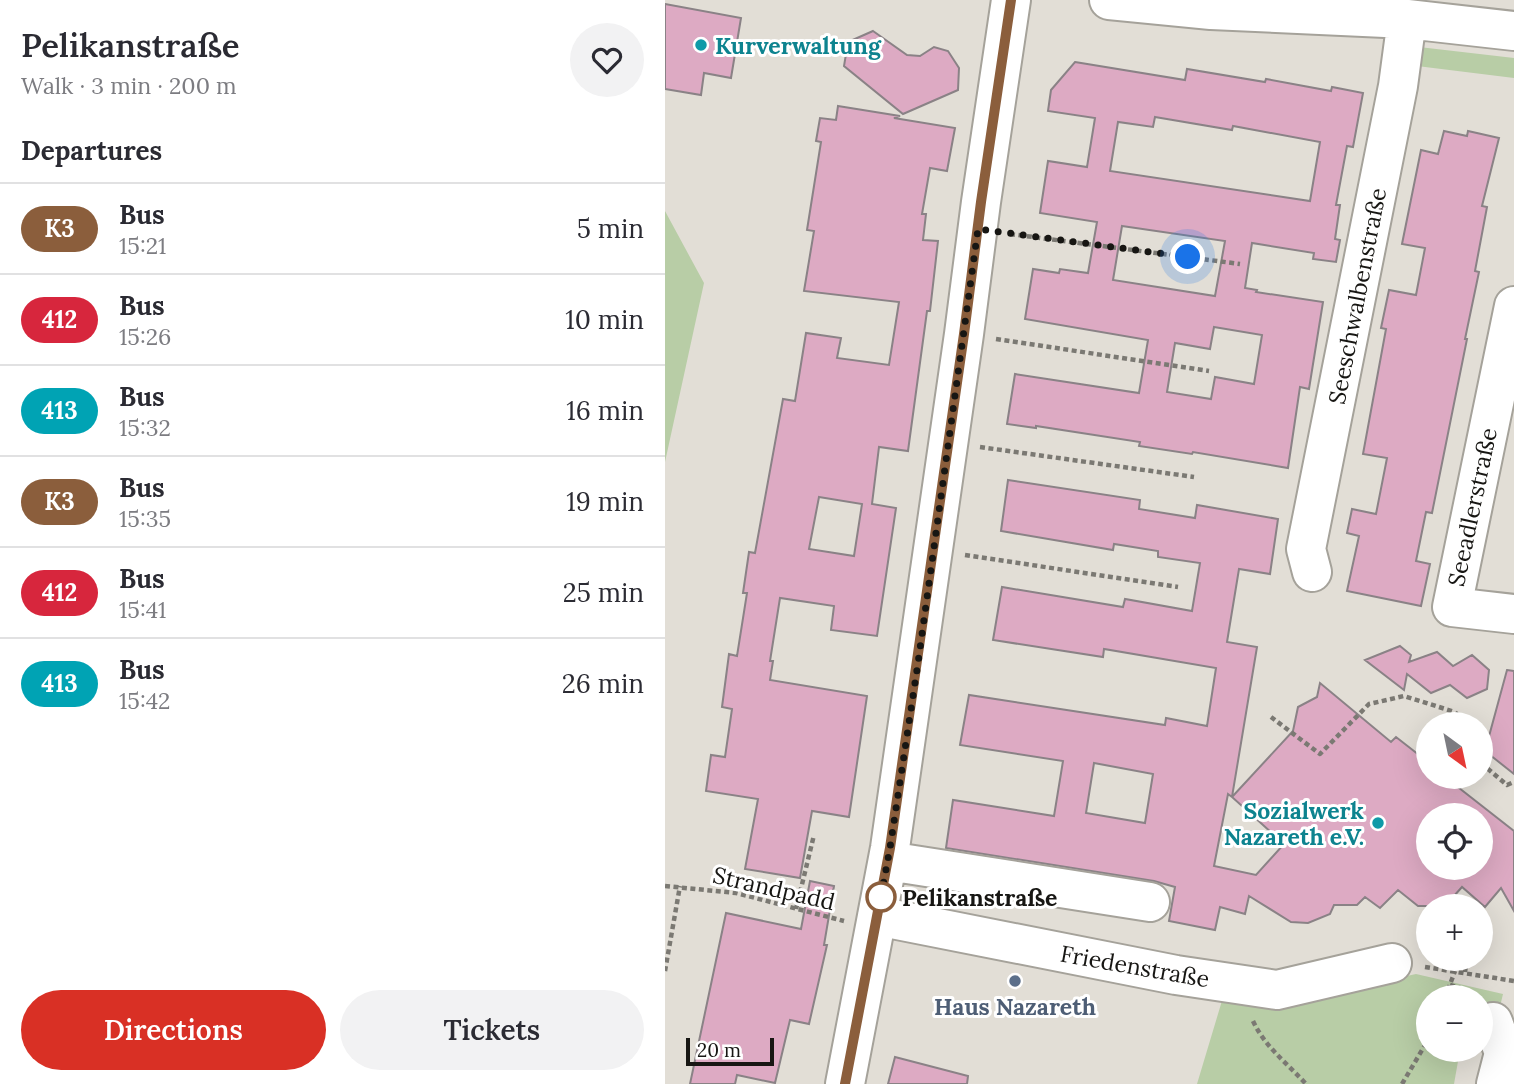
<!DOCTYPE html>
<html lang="en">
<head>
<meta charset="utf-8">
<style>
	body { margin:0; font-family:Lora,serif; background:#f2f2f3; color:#2b2b33; height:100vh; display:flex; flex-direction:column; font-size:26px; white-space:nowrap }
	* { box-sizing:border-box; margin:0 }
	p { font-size:23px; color:#7c7c81 }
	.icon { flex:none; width:38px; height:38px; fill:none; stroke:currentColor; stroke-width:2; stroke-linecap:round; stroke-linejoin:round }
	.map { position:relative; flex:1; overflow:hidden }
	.details { display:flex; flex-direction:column; background:#fff; width:665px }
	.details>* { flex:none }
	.badge { padding:0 14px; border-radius:23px; font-size:24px; line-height:46px }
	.needle { width:46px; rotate:147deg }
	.controls { position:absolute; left:751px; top:712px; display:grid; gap:14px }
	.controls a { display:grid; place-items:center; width:77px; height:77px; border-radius:50%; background:#fff; box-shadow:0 7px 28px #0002; font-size:35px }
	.scale { position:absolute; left:21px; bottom:18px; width:88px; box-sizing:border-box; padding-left:7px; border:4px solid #171613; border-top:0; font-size:19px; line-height:24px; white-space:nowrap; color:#171613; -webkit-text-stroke:5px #fff; paint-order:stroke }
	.you { position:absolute; width:35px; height:35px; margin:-18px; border:5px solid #fff; border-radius:50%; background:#1a73e8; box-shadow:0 0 0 10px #1a73e833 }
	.map>.badge { position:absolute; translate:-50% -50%; box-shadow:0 0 0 4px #fff }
	h2 { padding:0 21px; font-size:26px; line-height:63px }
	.round { display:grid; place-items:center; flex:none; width:74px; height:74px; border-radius:37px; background:#f2f2f3 }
	.head { display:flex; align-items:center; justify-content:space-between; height:119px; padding:0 21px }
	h1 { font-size:33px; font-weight:600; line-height:52px }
	.cta { display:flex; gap:14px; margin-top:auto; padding:14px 21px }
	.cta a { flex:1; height:80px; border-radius:42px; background:#d93025; color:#fff; font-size:28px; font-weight:600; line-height:80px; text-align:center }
	.cta a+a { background:#f2f2f3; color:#2b2b33 }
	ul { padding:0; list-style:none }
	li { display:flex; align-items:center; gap:21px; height:91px; padding:0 21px; border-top:2px solid #e1e1e2 }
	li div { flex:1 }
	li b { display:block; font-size:26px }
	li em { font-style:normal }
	li .badge { min-width:77px; font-weight:700; text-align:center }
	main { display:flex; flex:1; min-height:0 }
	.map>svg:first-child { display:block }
	.green { fill:#b8cda6 }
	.building { fill:#ddaac3; stroke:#8a8286; stroke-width:2; fill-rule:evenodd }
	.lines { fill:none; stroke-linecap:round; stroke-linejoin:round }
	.minor-casing { stroke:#a5a29a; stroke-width:42 }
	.path { stroke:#7b7973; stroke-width:4.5; stroke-dasharray:5 3.5; stroke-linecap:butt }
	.minor { stroke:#fff; stroke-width:38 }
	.line-casing { stroke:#fff; stroke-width:16 }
	.line { stroke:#8b5e3c; stroke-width:10 }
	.walk { stroke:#171613; stroke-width:7; stroke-dasharray:0 12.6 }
	.culture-dot { fill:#0f9aa8; stroke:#fff; stroke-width:2.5 }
	.stop-dot { fill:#fff; stroke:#8b5e3c; stroke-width:3.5 }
	.service-dot { fill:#5c6f8a; stroke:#fff; stroke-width:2.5 }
	.labels { text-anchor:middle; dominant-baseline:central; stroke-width:6; stroke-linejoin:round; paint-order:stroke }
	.culture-label { font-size:23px; font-weight:bold; fill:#0d838f; stroke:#fff; text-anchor:start }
	.street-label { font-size:23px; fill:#171613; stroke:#fff }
	.stop-label { font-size:23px; font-weight:bold; fill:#171613; stroke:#fff; text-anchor:start }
	.service-label { font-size:23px; font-weight:bold; fill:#4e5e75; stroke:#fff }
</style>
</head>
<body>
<main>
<section class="details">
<div class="head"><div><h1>Pelikanstraße</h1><p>Walk · 3 min · 200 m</p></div><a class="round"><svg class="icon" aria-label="heart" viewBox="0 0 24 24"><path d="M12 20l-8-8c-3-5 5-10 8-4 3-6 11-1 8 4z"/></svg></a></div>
<h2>Departures</h2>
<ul>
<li><span class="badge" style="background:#8b5e3c;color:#fff">K3</span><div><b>Bus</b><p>15:21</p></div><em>5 min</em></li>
<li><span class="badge" style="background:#d7263d;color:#fff">412</span><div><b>Bus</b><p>15:26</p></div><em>10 min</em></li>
<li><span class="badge" style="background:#00a3b4;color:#fff">413</span><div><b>Bus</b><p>15:32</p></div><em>16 min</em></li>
<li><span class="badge" style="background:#8b5e3c;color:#fff">K3</span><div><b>Bus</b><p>15:35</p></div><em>19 min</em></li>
<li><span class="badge" style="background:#d7263d;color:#fff">412</span><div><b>Bus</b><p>15:41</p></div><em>25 min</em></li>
<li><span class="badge" style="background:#00a3b4;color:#fff">413</span><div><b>Bus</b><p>15:42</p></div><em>26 min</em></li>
</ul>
<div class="cta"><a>Directions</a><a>Tickets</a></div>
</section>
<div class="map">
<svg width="849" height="1084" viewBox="0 0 849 1084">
	<rect width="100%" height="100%" fill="#e2ded6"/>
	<path class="green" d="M 754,47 L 849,58 L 849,78 L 752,66 Z
		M 0,211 L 39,283 L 0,462 Z
		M 751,974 L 838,994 L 826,1044 L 816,1043 L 816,998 L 763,998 L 763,1050 L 795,1050 L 789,1084 L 532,1084 L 559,994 L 613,1004 Z"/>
	<path class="building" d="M 0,4 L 76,18 L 66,78 L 39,73 L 36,95 L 0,89 Z
		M 208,31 L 242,55 L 255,56 L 269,47 L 283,51 L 294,68 L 293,90 L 238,114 L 179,66 L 183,42 Z
		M 410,62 L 520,80 L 522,69 L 600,82 L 601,79 L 666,91 L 667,87 L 698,93 L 688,147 L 682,146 L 671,205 L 675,205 L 670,239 L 675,240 L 671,262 L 648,259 L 649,253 L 587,243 L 580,288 L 592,290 L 591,292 L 658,302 L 644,389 L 635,387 L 623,468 L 528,452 L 527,454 L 474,446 L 475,442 L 371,426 L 371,428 L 342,424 L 350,374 L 474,393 L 483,340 L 360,319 L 368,269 L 394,273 L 395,269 L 423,273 L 432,222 L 375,213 L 383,161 L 422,167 L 430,118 L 383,111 L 386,90 ZM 490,117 L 567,130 L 568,126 L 655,142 L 645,201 L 445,171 L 453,122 L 488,127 ZM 457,226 L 560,241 L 550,296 L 448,280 ZM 549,327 L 597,335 L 589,384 L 550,377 L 546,399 L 502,392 L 510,343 L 545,349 Z
		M 173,106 L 235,116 L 229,118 L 290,128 L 282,171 L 265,168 L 257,214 L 261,214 L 258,240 L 273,241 L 265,311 L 262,311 L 243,451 L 214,447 L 207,504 L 231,508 L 212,636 L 166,630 L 169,606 L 115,598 L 105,661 L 108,661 L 105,680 L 202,696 L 184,817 L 147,811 L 135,878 L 80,869 L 93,799 L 41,791 L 46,755 L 60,757 L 67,709 L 57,707 L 64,654 L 72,656 L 82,593 L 78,593 L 84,552 L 90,553 L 118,399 L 130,401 L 141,333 L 176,338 L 172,358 L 224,365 L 234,302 L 139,291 L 149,231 L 142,230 L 156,142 L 151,141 L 155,118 L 171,120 ZM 154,497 L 197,504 L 189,556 L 144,549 Z
		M 779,131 L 802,136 L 803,131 L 834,138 L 817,206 L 822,207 L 810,271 L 814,272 L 800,339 L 802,339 L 767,513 L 761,512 L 751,561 L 765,564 L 756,606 L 682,591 L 694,536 L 682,533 L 687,509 L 711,514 L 722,458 L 698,454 L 721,329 L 716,328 L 724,290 L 751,295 L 760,248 L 737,244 L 756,150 L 773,154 Z
		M 343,480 L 475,500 L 474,509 L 530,518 L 532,505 L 613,519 L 605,574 L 574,569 L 562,642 L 592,647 L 567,797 L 563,794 L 549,866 L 591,875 L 619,844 L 567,797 L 628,731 L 633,707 L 652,697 L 655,683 L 726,742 L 731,737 L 763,762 L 763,777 L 780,777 L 849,831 L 849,911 L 836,888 L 820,907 L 797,887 L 780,906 L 753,906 L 733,890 L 715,908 L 700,897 L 692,905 L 669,905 L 665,914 L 643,923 L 626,922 L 584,896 L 580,914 L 555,907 L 550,930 L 504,921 L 510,887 L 489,881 L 281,848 L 288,800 L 389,816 L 398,761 L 295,745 L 304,695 L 500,725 L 501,718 L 542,726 L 551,668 L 439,649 L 438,657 L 328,640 L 337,587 L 458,607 L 460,599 L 527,611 L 535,563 L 493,557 L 493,551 L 449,544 L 448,550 L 336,531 ZM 429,763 L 488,774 L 480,823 L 421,813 ZM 763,816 L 816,816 L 816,868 L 763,868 Z
		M 735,646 L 746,655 L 744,662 L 772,652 L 788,666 L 807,655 L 824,670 L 822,689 L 802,698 L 785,685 L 766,693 L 742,674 L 739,690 L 700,660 Z
		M 842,670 L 849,671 L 849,774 L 820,751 Z
		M 145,881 L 169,886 L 159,945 L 162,945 L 144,1024 L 125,1020 L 110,1083 L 72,1075 L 70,1084 L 25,1084 L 61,913 L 136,929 Z
		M 230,1057 L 303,1076 L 302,1084 L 223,1084 Z"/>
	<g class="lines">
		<defs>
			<path id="minor" d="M 444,0 L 546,10 L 742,19 L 849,31
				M 849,306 L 787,607 L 849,614
				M 647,572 L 641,549 L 733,86 L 742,19
				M 223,861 L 485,902
				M 212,916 L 511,975 L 612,990 L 727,963
				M 828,1022 L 839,1053 L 831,1084
				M 180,1084 L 225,848 L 299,334 L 316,202 L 346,0"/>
		</defs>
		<use href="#minor" class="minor-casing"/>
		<path class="path" d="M 345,234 L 575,264
			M 331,339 L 544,371
			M 315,447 L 529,477
			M 300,555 L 513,587
			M 606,717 L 655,754 L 704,704 L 739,696 L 790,712 L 799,724
			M 816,763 L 842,785 L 849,782
			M 0,886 L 71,893 L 179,921
			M 131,909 L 149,835
			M 760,967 L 849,981
			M 0,971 L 15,886
			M 800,972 L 802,959
			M 785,985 L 795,988 L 804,998
			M 780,998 L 790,971
			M 588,1021 C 600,1047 622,1063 641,1084
			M 737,1084 L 763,1040"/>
		<use href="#minor" class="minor"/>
	</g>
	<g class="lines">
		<defs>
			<path id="line" d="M 180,1084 L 225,848 L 299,334 L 316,202 L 346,0"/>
		</defs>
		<use href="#line" class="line-casing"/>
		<use href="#line" class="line"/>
		<path class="walk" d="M 216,897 L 215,902 L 225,848 L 253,663 L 313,229 L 523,257"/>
	</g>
	<g class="culture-dot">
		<circle cx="36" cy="45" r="7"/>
		<circle cx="713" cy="823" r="7"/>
	</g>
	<circle class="stop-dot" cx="216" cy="897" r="14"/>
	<circle class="service-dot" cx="350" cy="981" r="7"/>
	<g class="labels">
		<g class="culture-label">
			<text x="50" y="45">Kurverwaltung</text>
			<text x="699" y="810" text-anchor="end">Sozialwerk<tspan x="699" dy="26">Nazareth e.V.</tspan></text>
		</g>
		<g class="street-label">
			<text transform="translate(692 296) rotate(-79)">Seeschwalbenstraße</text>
			<text transform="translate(807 507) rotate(-78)">Seeadlerstraße</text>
			<text transform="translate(109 888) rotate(13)">Strandpadd</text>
			<text transform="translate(470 966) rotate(10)">Friedenstraße</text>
		</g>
		<g class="stop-label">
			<text x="237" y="897">Pelikanstraße</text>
		</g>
		<g class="service-label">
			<text x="350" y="1006">Haus Nazareth</text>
		</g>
	</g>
</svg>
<div class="controls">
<a><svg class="needle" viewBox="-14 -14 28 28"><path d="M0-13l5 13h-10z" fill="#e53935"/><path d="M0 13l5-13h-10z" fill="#7c7c81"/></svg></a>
<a><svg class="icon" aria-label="locate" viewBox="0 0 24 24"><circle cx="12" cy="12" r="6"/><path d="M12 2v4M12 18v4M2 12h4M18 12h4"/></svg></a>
<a>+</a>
<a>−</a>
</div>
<div class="scale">20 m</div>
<div class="you" style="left:523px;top:257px"></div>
</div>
</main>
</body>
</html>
